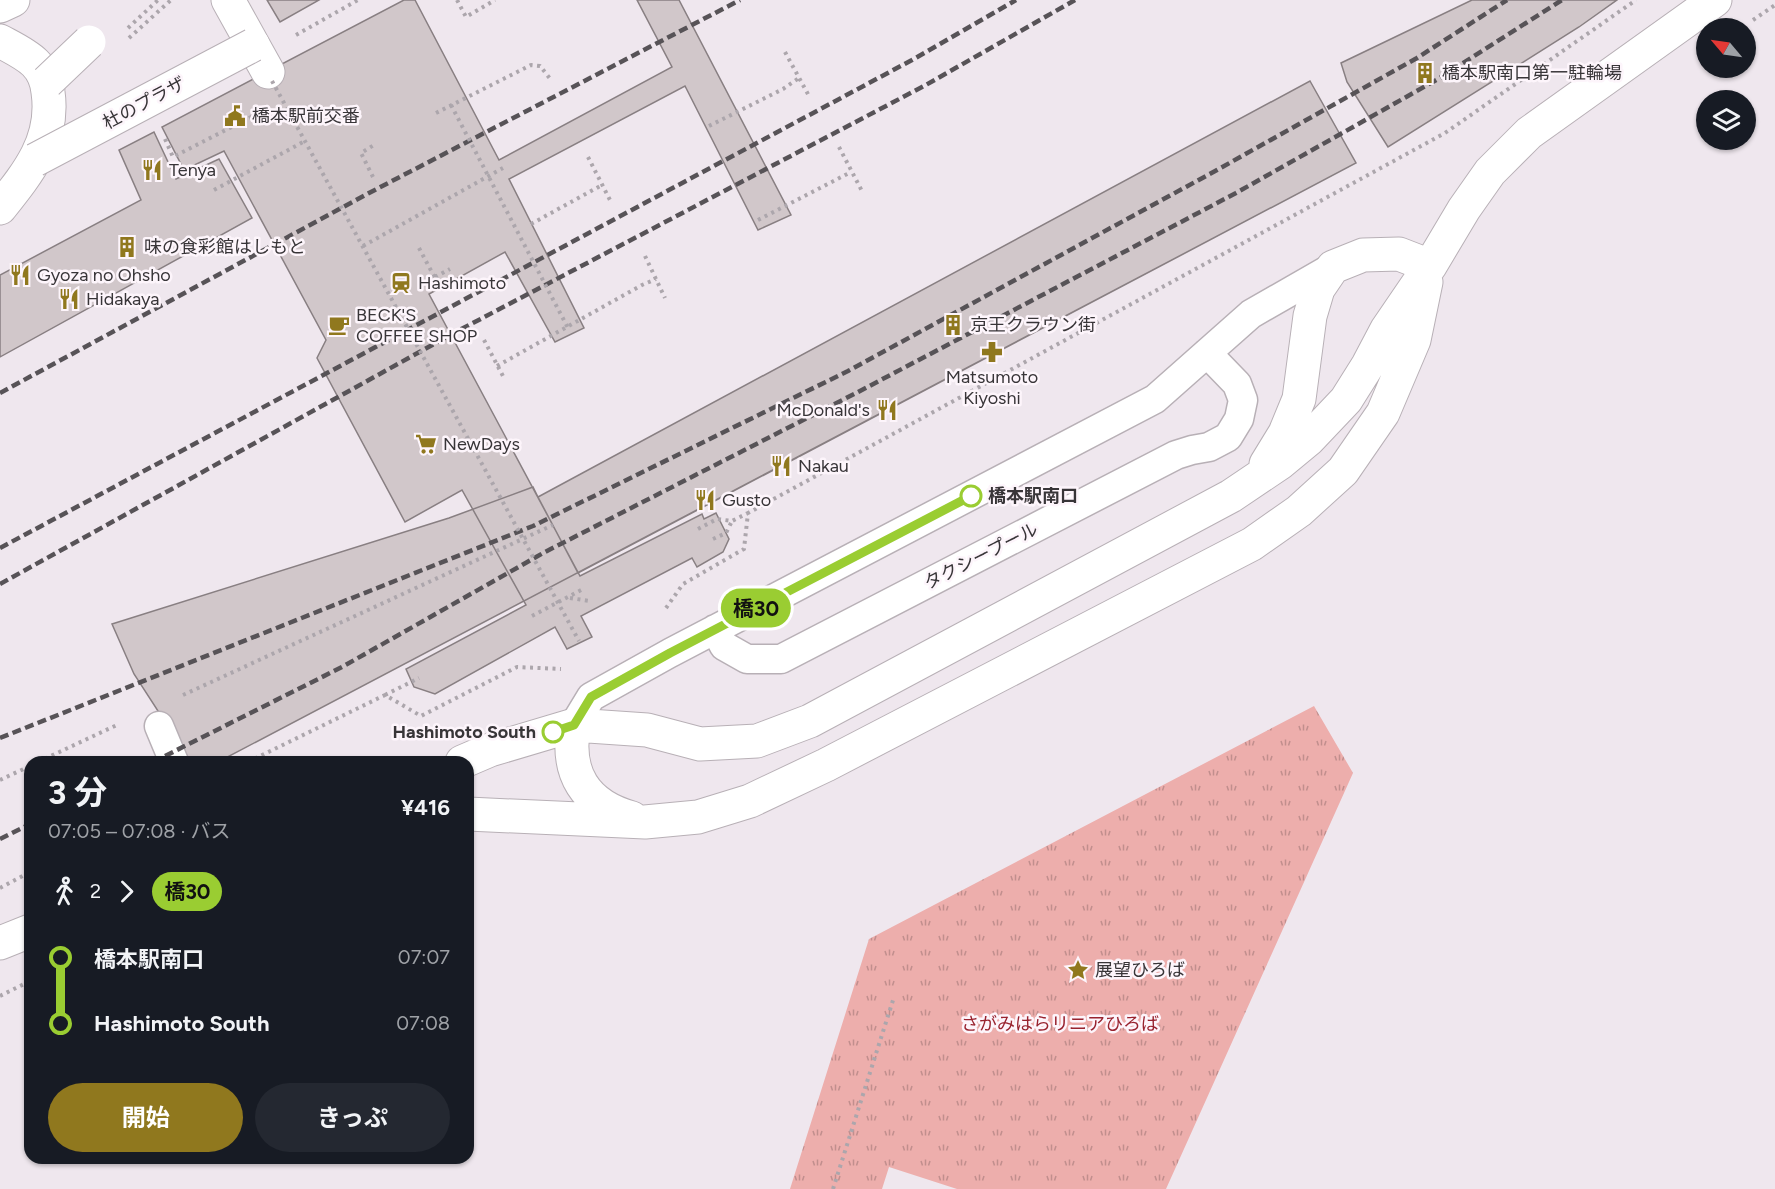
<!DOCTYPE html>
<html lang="ja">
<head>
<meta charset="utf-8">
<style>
	body { margin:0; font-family:Figtree,"Noto Sans JP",sans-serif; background:#242831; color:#f1f3f6; height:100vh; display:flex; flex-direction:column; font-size:22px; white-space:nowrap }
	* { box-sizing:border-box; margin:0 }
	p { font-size:20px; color:#9ea1a6 }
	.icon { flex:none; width:33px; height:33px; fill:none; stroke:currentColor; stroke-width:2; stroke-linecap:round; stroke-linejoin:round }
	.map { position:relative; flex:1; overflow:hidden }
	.side { position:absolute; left:24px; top:756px; width:450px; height:408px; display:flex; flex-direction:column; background:#171b24; border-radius:18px; box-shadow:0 2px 4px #0004 }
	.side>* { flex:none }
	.badge { padding:0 12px; border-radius:20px; font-size:21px; line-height:39px }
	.needle { width:39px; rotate:299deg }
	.controls { position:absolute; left:1696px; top:18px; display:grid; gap:12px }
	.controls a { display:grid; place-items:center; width:60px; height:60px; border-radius:50%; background:#171b24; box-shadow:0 2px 4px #0004; font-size:30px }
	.map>.badge { position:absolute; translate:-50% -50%; box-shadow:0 0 0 3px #fff }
	.legs { display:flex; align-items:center; gap:9px; height:66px; padding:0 24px; font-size:20px }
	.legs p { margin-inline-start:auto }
	.head { display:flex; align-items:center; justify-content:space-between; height:102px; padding:0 24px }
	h1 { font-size:33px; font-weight:700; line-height:45px }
	.cta { display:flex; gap:12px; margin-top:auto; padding:12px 24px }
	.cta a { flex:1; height:69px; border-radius:36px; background:#90781e; color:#fff; font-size:24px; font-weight:700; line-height:69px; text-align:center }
	.cta a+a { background:#242831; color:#f1f3f6 }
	ul { padding:0 24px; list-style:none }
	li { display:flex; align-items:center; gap:21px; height:66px; font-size:22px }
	li i { display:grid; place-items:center; width:9px; height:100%; margin:0 8px; background:currentColor }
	li i::after { content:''; width:15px; height:15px; margin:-8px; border:4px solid; border-radius:50%; background:#171b24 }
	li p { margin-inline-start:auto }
	li:first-child i { background:linear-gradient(#0000 50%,currentColor 0) }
	li:last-child i { background:linear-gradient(currentColor 50%,#0000 0) }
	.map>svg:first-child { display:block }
	.grass { fill:url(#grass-tufts) }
	.building { fill:#d1c7ca; stroke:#887f82; stroke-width:1.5 }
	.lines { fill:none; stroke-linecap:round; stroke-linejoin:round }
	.service-casing { stroke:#b8b0b6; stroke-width:31 }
	.pedestrian-casing { stroke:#b8b0b6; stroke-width:35 }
	.tertiary-casing { stroke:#b8b0b6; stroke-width:35 }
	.path { stroke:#aca6ac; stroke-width:4; stroke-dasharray:3 4.5; stroke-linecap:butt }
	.service { stroke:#fff; stroke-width:28 }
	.pedestrian { stroke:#fff; stroke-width:33 }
	.tertiary { stroke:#fff; stroke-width:33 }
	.rail { stroke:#575357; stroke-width:4.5; stroke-dasharray:9 4.5; stroke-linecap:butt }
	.pedestrian-bridge-casing { stroke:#b8b0b6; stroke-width:35; stroke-linecap:butt }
	.path-bridge { stroke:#aca6ac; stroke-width:4; stroke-dasharray:3 4.5; stroke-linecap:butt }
	.pedestrian-bridge { stroke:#fff; stroke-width:33 }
	.line-1-casing { stroke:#fff; stroke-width:14 }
	.line-1 { stroke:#9acd32; stroke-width:9 }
	.stop-1-dot { fill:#fff; stroke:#9acd32; stroke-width:3 }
	.labels { text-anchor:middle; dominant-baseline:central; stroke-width:5; stroke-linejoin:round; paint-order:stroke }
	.poi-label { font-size:18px; fill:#383538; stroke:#fdf5fb; text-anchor:start }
	.street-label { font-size:18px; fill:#383538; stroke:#fdf5fb }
	.stop-label { font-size:18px; font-weight:bold; fill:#383538; stroke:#fdf5fb; text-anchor:start }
	.park-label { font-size:18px; fill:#98222e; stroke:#fdf5fb }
</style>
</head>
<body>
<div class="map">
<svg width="1775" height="1189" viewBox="0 0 1775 1189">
	<defs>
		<pattern id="grass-tufts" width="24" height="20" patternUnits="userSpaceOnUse" patternTransform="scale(1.5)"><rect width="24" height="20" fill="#edaeac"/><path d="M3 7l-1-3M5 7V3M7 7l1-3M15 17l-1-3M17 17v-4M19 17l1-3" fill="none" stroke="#c18e8d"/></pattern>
	</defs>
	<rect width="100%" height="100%" fill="#efe7ee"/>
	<path class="grass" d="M 1314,706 L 1353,773 L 1166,1189 L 957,1189 L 889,1167 L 882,1189 L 790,1189 L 869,939 Z"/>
	<path class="building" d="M 267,0 L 319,0 L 280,22 Z
		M 404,0 L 415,0 L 499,160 L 672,67 L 637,0 L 679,0 L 791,215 L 758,230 L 685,86 L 509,179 L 584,328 L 555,342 L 505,252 L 429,294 L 580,576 L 702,514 L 704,519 L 716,513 L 729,539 L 723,552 L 697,567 L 692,558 L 581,616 L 592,637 L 567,649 L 555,627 L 435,694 L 414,687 L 406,669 L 526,605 L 462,490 L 405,522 L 317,358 L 326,340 L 224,151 L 184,170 L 162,127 Z
		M 1472,0 L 1617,0 L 1579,27 L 1388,147 L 1347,82 L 1341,63 Z
		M 1310,81 L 1356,163 L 218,762 L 191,762 L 134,674 L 112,624 L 449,518 L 533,487 L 538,497 Z
		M 1310,81 L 1356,163 L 578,573 L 538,497 Z
		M 154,132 L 176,179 L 219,159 L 252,218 L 0,357 L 0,275 L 141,200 L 119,150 Z"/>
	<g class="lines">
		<defs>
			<path id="service" d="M 715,629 L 724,646 L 747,659 L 781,659 L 1176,455 L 1192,450 L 1209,447 L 1228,437 L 1239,419 L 1243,400 L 1237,384 L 1207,353
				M 574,725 L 591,697 L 670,653 L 1155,399 L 1251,314 L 1333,267
				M 159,726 L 174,762"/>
			<path id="pedestrian" d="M 228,0 L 268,72
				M 0,6 L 13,0
				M 0,41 C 11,47 26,54 35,63 C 43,71 47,82 48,92 C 55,140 28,173 0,208"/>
			<path id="tertiary" d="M 1266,464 L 1285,433 L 1299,399 L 1310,316 L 1318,289 L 1333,267 L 1363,255 L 1399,254 L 1430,266
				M 574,725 C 565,773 585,805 632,818
				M 462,762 L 490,750 L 574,725 L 647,730 L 700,744 L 757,741 L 810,721 L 1231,496 L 1280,463 L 1309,439 L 1346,400 L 1368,365 L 1387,329 L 1430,266 L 1464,209 L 1490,172 L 1529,133 L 1715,0
				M 468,814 L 645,822 L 698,817 L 750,801 L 826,765 L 1252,544 L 1299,511 L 1343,471 L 1383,413 L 1414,340 L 1426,282
				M 0,943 L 30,931"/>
		</defs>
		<use href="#service" class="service-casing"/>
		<use href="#pedestrian" class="pedestrian-casing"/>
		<use href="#tertiary" class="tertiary-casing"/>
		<path class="path" d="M 457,0 L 466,17 L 495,0
			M 1753,20 L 1775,5
			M 128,28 L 158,0
			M 296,35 L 358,0
			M 129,38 L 171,0
			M 785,52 L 809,96
			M 436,113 L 531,65 L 540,66 L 552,81
			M 709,126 L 783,89 L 799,78
			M 165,139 L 173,157 L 259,113
			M 839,147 L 863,193
			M 588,157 L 611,202
			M 373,177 L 361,153 L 374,145
			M 214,190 L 305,141
			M 758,220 L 851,172
			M 531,224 L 602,185
			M 363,246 L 503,168
			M 419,248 L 443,293
			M 645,256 L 665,298
			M 435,277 L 450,269
			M 484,340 L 504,378
			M 497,366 L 642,285 L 656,279
			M 698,529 L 717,519 L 732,521 L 748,513
			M 713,539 L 726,533 L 732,521
			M 570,598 L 590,601
			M 666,608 L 683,584 L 744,549 L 748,513 L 1445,133 L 1636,0
			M 532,616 L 583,589
			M 183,695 L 553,525
			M 385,695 L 419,678
			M 38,762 L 119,724
			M 248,762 L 385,695 L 421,716 L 517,667 L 561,669
			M 0,780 L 30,766
			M 0,888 L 30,872
			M 0,996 L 30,981
			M 833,1189 L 894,997"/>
		<use href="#service" class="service"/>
		<use href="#pedestrian" class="pedestrian"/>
		<use href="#tertiary" class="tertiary"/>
		<path class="rail" d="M 0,393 L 369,193 L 740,0
			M 0,548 L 912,60 L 1016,0
			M 0,584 L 452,334 L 924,86 L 1075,0
			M 0,738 L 533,526 L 848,371 L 1217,170 L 1417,58 L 1507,0
			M 153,762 L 342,667 L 545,552 L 858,392 L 1236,193 L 1438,79 L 1562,0
			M 0,839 L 30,824"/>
		<defs>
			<path id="pedestrian-bridge" d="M 47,82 L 89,42
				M 35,160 L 253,45"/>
		</defs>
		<use href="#pedestrian-bridge" class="pedestrian-bridge-casing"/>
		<path class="path-bridge" d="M 272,81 L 579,641
			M 451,105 L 568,328"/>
		<use href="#pedestrian-bridge" class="pedestrian-bridge"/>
	</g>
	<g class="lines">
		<defs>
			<path id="line-1" d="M 553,732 L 574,725 L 591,697 L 670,653 L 971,496"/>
		</defs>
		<use href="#line-1" class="line-1-casing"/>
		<use href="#line-1" class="line-1"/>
	</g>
	<defs>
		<symbol id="building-bare" viewBox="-9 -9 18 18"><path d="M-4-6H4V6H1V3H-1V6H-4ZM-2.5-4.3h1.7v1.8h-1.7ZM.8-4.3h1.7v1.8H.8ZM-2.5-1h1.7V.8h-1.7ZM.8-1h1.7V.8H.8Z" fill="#90781e" stroke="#fdf5fb" stroke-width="2.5" paint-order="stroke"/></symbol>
		<symbol id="civic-bare" viewBox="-9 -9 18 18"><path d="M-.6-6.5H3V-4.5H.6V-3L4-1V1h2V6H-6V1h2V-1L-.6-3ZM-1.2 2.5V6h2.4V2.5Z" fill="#90781e" stroke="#fdf5fb" stroke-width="2.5" paint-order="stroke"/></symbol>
		<symbol id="restaurant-bare" viewBox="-9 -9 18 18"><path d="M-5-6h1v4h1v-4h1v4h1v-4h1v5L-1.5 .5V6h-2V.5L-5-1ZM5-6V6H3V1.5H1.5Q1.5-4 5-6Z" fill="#90781e" stroke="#fdf5fb" stroke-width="2.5" paint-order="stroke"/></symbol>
		<symbol id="station-bare" viewBox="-9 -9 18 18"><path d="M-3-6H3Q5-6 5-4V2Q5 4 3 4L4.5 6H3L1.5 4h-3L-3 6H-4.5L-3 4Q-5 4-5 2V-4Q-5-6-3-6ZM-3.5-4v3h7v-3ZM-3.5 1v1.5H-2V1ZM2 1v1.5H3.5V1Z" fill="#90781e" stroke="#fdf5fb" stroke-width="2.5" paint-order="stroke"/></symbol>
		<symbol id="cafe-bare" viewBox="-9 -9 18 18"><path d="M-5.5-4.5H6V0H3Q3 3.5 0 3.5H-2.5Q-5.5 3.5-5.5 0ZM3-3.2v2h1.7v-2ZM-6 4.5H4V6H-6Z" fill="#90781e" stroke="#fdf5fb" stroke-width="2.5" paint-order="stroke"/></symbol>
		<symbol id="pharmacy-bare" viewBox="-9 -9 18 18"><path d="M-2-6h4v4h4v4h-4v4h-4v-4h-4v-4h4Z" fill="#90781e" stroke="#fdf5fb" stroke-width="2.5" paint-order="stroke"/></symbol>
		<symbol id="supermarket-bare" viewBox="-9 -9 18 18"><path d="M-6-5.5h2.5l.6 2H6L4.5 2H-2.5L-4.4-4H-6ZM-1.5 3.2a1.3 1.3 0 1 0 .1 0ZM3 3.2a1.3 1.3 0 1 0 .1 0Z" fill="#90781e" stroke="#fdf5fb" stroke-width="2.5" paint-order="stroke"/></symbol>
		<symbol id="sight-bare" viewBox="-9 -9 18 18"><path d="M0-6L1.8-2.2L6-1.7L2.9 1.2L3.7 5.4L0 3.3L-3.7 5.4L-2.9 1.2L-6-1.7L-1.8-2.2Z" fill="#90781e" stroke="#fdf5fb" stroke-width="2.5" paint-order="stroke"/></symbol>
	</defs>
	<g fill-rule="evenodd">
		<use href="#building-bare" x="1410" y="58" width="30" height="30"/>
		<use href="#civic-bare" x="220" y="101" width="30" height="30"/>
		<use href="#restaurant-bare" x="137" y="155" width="30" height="30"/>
		<use href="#building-bare" x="112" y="232" width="30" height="30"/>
		<use href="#restaurant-bare" x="5" y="260" width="30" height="30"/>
		<use href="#station-bare" x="386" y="268" width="30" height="30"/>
		<use href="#restaurant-bare" x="54" y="284" width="30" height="30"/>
		<use href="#cafe-bare" x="324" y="310" width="30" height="30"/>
		<use href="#building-bare" x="938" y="310" width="30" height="30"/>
		<use href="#pharmacy-bare" x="977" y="337" width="30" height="30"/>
		<use href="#restaurant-bare" x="872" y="395" width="30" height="30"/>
		<use href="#supermarket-bare" x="411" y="429" width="30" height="30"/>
		<use href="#restaurant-bare" x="766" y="451" width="30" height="30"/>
		<use href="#restaurant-bare" x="690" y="485" width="30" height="30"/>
		<use href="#sight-bare" x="1063" y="955" width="30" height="30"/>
	</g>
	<g class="stop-1-dot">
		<circle cx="971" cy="496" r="10"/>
		<circle cx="553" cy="732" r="10"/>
	</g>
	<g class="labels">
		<g class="poi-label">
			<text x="1442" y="73">橋本駅南口第一駐輪場</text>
			<text x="252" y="116">橋本駅前交番</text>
			<text x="169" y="170">Tenya</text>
			<text x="144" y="247">味の食彩館はしもと</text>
			<text x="37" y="275">Gyoza no Ohsho</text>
			<text x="418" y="283">Hashimoto</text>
			<text x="86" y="299">Hidakaya</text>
			<text x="356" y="315">BECK'S<tspan x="356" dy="21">COFFEE SHOP</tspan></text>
			<text x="970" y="325">京王クラウン街</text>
			<text x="992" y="377" text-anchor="middle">Matsumoto<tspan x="992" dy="21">Kiyoshi</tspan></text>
			<text x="870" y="410" text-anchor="end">McDonald's</text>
			<text x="443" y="444">NewDays</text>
			<text x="798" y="466">Nakau</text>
			<text x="722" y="500">Gusto</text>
			<text x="1095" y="970">展望ひろば</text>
		</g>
		<g class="street-label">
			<text transform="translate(144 103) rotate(-28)">杜のプラザ</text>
			<text transform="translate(981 556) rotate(-27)">タクシープール</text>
		</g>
		<g class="stop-label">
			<text x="988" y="496">橋本駅南口</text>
			<text x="536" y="732" text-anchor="end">Hashimoto South</text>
		</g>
		<g class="park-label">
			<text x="1060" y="1024">さがみはらリニアひろば</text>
		</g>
	</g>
</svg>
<div class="controls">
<a><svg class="needle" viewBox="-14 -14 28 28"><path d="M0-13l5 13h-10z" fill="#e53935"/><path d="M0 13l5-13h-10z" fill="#9ea1a6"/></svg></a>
<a><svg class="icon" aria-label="layers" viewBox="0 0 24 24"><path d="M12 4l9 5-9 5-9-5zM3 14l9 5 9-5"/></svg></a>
</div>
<b class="badge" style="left:756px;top:608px;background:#9acd32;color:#111">橋30</b>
<section class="side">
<div class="head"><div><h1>3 分</h1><p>07:05 – 07:08 · バス</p></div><b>¥416</b></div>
<div class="legs"><svg class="icon" aria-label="walk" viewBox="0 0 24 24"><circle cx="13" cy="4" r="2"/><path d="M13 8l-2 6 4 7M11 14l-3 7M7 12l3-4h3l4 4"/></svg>2<svg class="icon" aria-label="forward" viewBox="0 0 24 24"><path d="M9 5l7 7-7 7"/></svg><b class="badge" style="background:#9acd32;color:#111">橋30</b></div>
<ul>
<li><i style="color:#9acd32"></i><b>橋本駅南口</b><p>07:07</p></li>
<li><i style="color:#9acd32"></i><b>Hashimoto South</b><p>07:08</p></li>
</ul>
<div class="cta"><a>開始</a><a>きっぷ</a></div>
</section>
</div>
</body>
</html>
